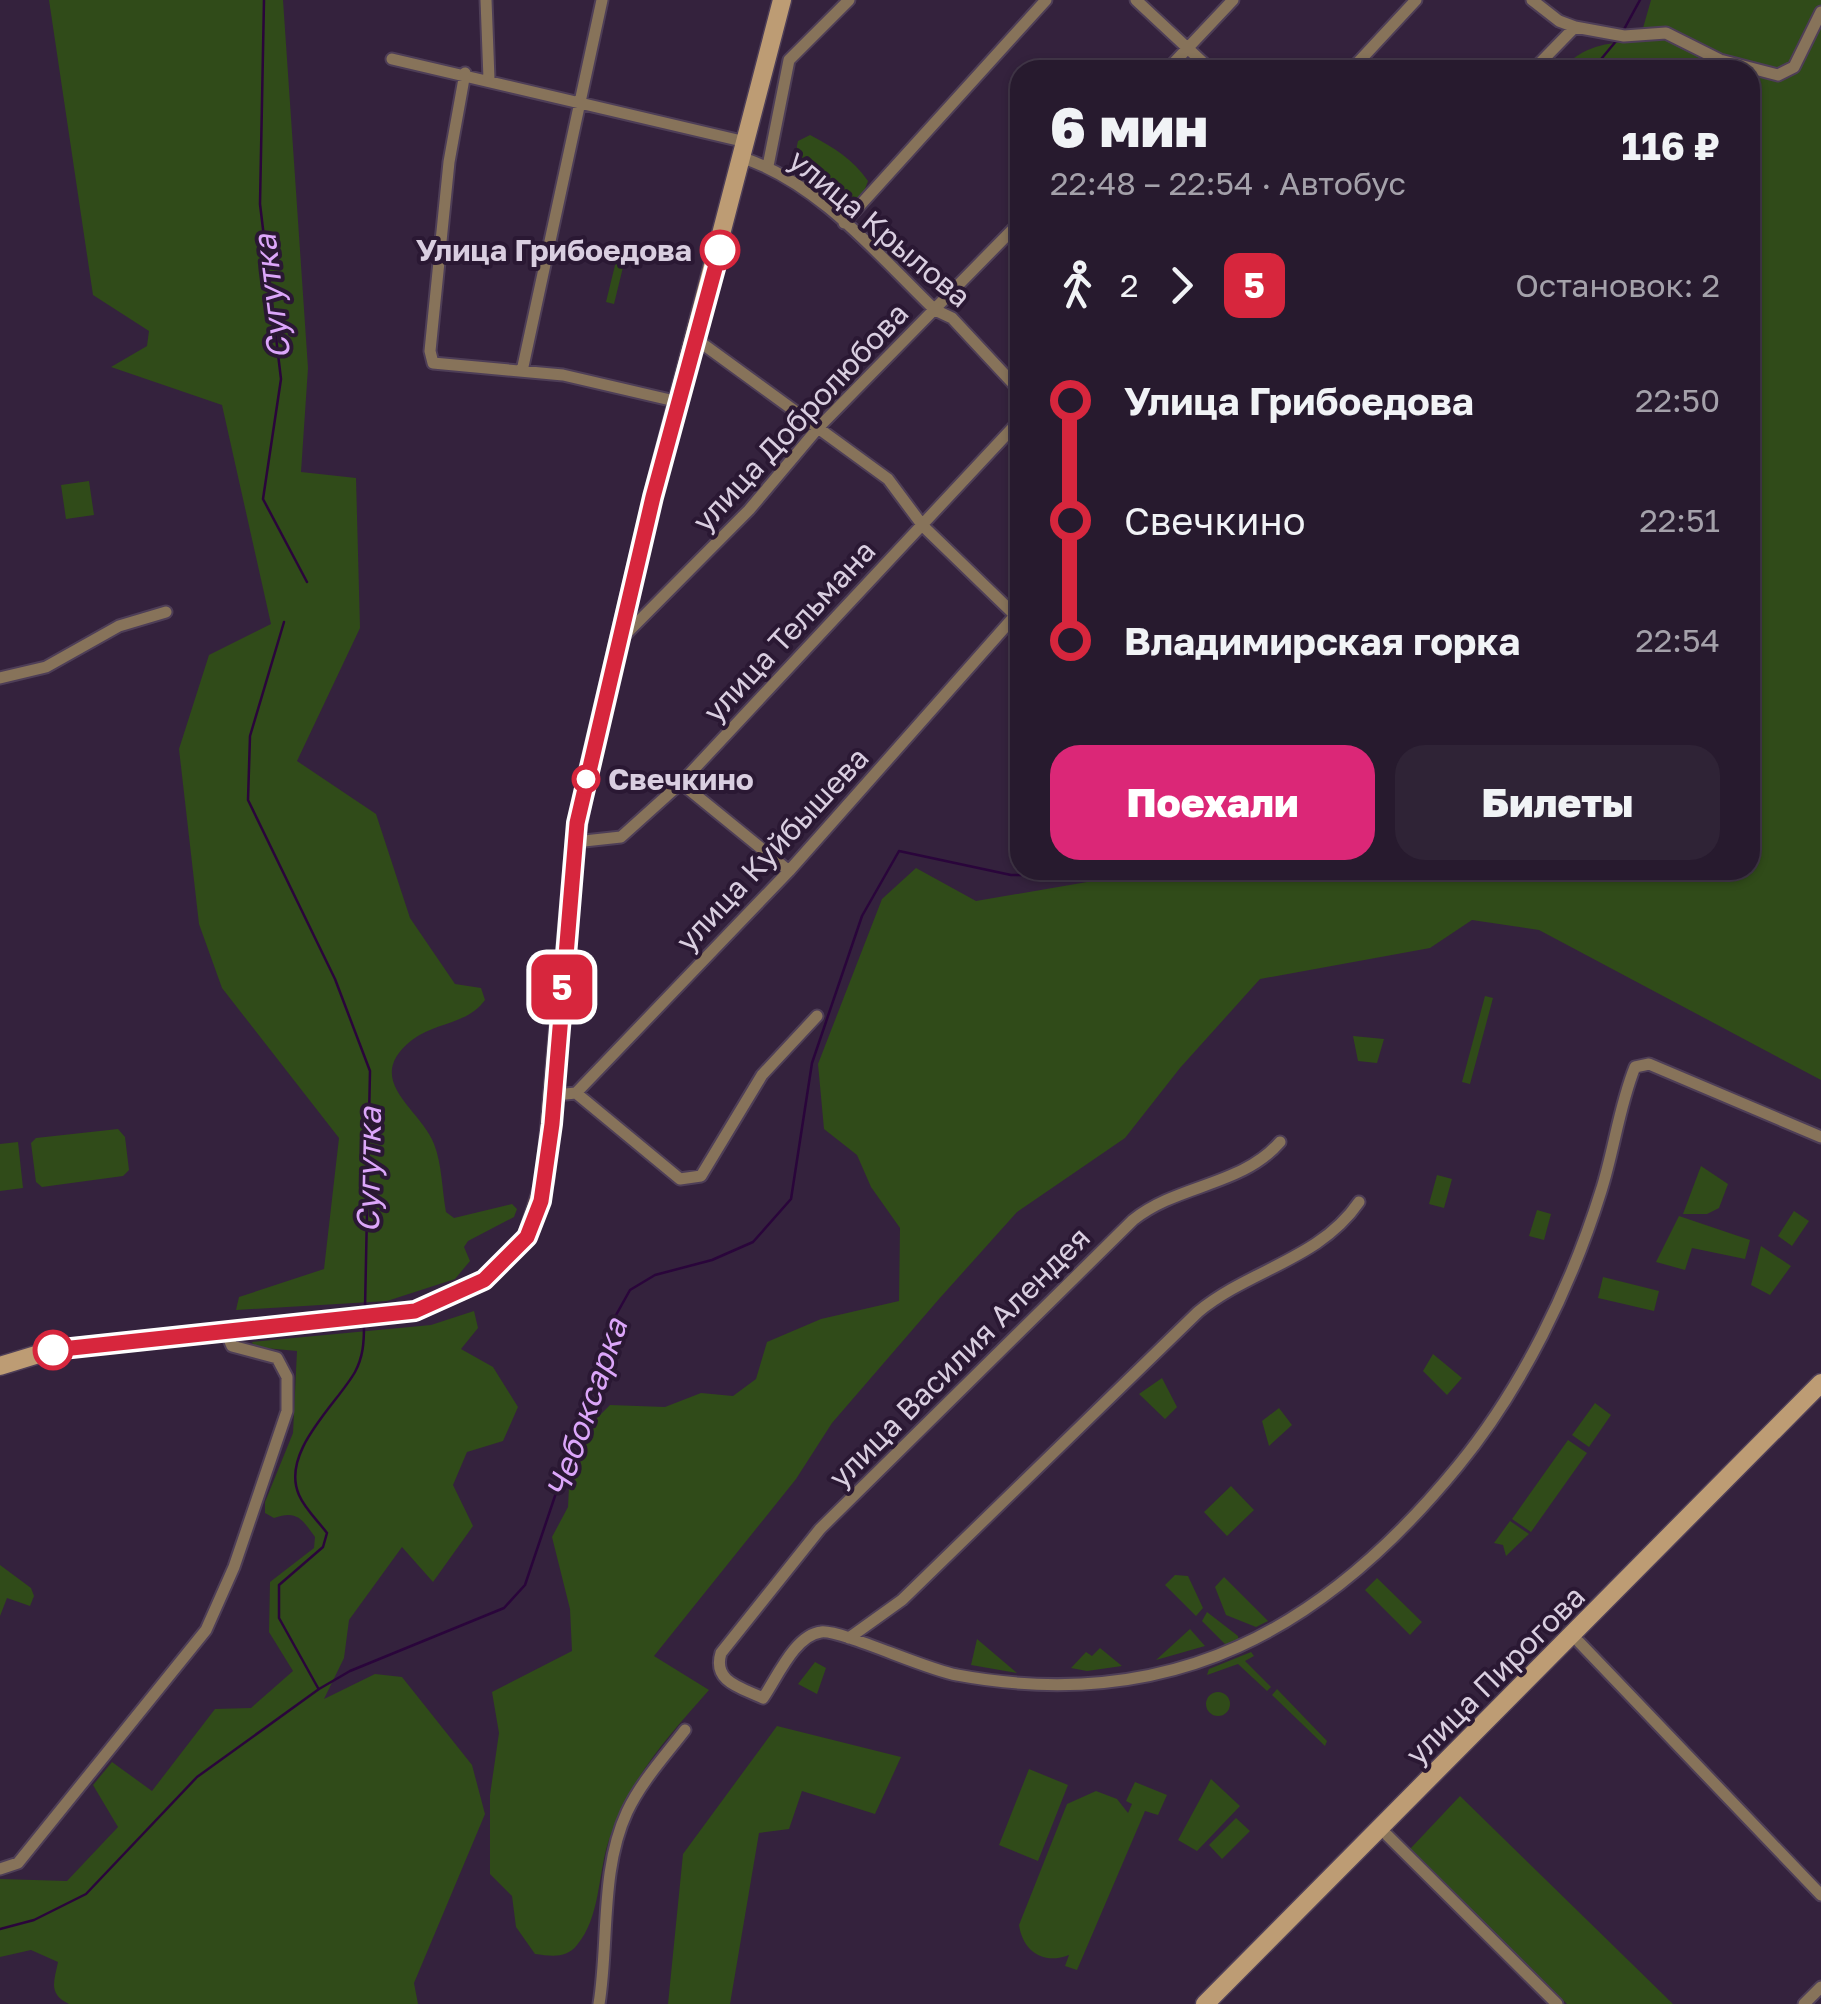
<!DOCTYPE html>
<html lang="ru">
<head>
<meta charset="utf-8">
<style>
	body { margin:0; font-family:"Golos Text",sans-serif; background:#2f2336; color:#f1f3f6; height:100vh; display:flex; flex-direction:column; font-size:38px; white-space:nowrap }
	* { box-sizing:border-box; margin:0 }
	p { font-size:32px; color:#a4a1aa }
	.icon { flex:none; width:55px; height:55px; fill:none; stroke:currentColor; stroke-width:2; stroke-linecap:round; stroke-linejoin:round }
	.map { position:relative; flex:1; overflow:hidden }
	.side { position:absolute; left:1010px; top:60px; width:750px; height:820px; display:flex; flex-direction:column; background:#271a2e; border-radius:30px; box-shadow:0 2px 8px #0004,0 0 0 2px #43384a }
	.side>* { flex:none }
	.badge { padding:0 20px; border-radius:15px; font-size:35px; line-height:65px }
	.map>.badge { position:absolute; translate:-50% -50%; box-shadow:0 0 0 5px #fff }
	.legs { display:flex; align-items:center; gap:15px; height:110px; padding:0 40px; font-size:32px }
	.legs p { margin-inline-start:auto }
	.head { display:flex; align-items:center; justify-content:space-between; height:170px; padding:0 40px }
	h1 { font-size:55px; font-weight:800; line-height:75px }
	.button { display:flex; gap:20px; margin-top:auto; padding:20px 40px }
	.button a { flex:1; height:115px; border-radius:30px; background:#db2777; color:#fff; font-size:40px; font-weight:800; line-height:115px; text-align:center }
	.button a+a { background:#2f2336; color:#f1f3f6 }
	ul { padding:0 40px; list-style:none }
	li { display:flex; align-items:center; gap:35px; height:120px; font-size:38px }
	li i { display:grid; place-items:center; width:15px; height:100%; margin:0 12px; background:currentColor }
	li i::after { content:''; width:25px; height:25px; margin:-12px; border:8px solid; border-radius:50%; background:#271a2e }
	li p { margin-inline-start:auto }
	li:first-child i { background:linear-gradient(#0000 50%,currentColor 0) }
	li:last-child i { background:linear-gradient(currentColor 50%,#0000 0) }
	.map>svg:first-child { display:block }
	.green { fill:#304b19 }
	.lines { fill:none; stroke-linecap:round; stroke-linejoin:round }
	.stream { stroke:#2a053b; stroke-width:2.5 }
	.minor-casing { stroke:#4e3e57; stroke-width:15 }
	.secondary-casing { stroke:#4e3e57; stroke-width:21 }
	.minor { stroke:#87735a; stroke-width:11 }
	.secondary { stroke:#bd9c74; stroke-width:18 }
	.line-1-casing { stroke:#fff; stroke-width:22 }
	.line-1 { stroke:#d7263d; stroke-width:15 }
	.stop-1-dot { fill:#fff; stroke:#d7263d; stroke-width:5 }
	.labels { text-anchor:middle; dominant-baseline:central; stroke-width:8; stroke-linejoin:round; paint-order:stroke }
	.street-label { font-size:30px; fill:#d9cee0; stroke:#2a1833 }
	.stop-label { font-size:30px; font-weight:bold; fill:#d9cee0; stroke:#2a1833; text-anchor:end }
	.water-label { font-size:32px; font-style:italic; fill:#dca6fa; stroke:#2a1833 }
</style>
</head>
<body>
<div class="map">
<svg width="1821" height="2004" viewBox="0 0 1821 2004">
	<rect width="100%" height="100%" fill="#34223d"/>
	<path class="green" d="M 49,0 L 283,0 L 308,368 L 301,472 L 356,478 L 360,628 L 297,761 L 376,814 L 410,918 L 455,984 L 481,988 L 485,1000 C 467,1025 435,1022 412,1040 C 361,1080 421,1109 434,1144 C 442,1164 442,1190 446,1212 L 454,1218 L 512,1204 L 517,1209 L 514,1217 L 468,1241 L 464,1247 L 470,1261 L 455,1279 L 387,1301 L 236,1310 L 239,1297 L 324,1269 L 339,1138 L 222,988 L 199,924 L 179,749 L 209,655 L 271,624 L 222,405 L 111,367 L 147,346 L 149,331 L 93,295 Z
		M 1651,0 L 1821,0 L 1821,1080 L 1539,930 L 1472,920 L 1430,948 L 1260,979 L 1180,1068 L 1125,1138 L 1017,1212 L 939,1299 L 832,1423 L 796,1479 L 654,1656 L 709,1690 C 666,1739 629,1779 608,1843 C 598,1875 600,1918 577,1945 C 566,1959 551,1956 535,1954 L 516,1927 L 512,1896 L 490,1874 L 490,1795 L 499,1733 L 492,1692 L 572,1651 L 570,1609 L 552,1537 L 568,1507 L 570,1467 L 595,1420 L 610,1405 L 665,1407 L 701,1393 L 733,1396 L 756,1379 L 767,1342 L 821,1319 L 899,1301 L 900,1228 L 871,1187 L 857,1155 L 824,1129 L 818,1064 L 882,899 L 916,868 L 976,901 L 1093,881 L 1105,870 L 1750,870 L 1750,70 L 1559,70 C 1586,46 1603,42 1639,42 Z
		M 810,135 C 833,147 853,159 868,181 L 862,197 L 850,203 C 825,198 789,170 798,141 Z
		M 617,257 L 625,259 L 614,304 L 606,302 Z
		M 89,481 L 94,515 L 66,519 L 61,485 Z
		M 1485,996 L 1493,998 L 1470,1084 L 1462,1082 Z
		M 1353,1036 L 1384,1039 L 1377,1063 L 1358,1061 Z
		M 118,1129 L 125,1137 L 129,1170 L 123,1176 L 42,1187 L 36,1182 L 31,1143 L 36,1138 Z
		M 18,1142 L 23,1188 L 0,1191 L 0,1144 Z
		M 1701,1166 L 1728,1184 L 1719,1208 L 1707,1214 L 1683,1214 Z
		M 1437,1175 L 1452,1179 L 1444,1208 L 1429,1204 Z
		M 1537,1210 L 1551,1214 L 1544,1240 L 1529,1236 Z
		M 1794,1211 L 1809,1221 L 1792,1246 L 1778,1236 Z
		M 1679,1216 L 1750,1240 L 1745,1259 L 1692,1248 L 1685,1270 L 1656,1262 Z
		M 1761,1246 L 1791,1266 L 1770,1295 L 1751,1285 Z
		M 1603,1277 L 1659,1291 L 1654,1311 L 1598,1298 Z
		M 474,1311 L 478,1328 L 461,1349 L 493,1367 L 518,1407 L 503,1441 L 467,1452 L 453,1485 L 473,1526 L 433,1582 L 402,1547 L 349,1620 L 344,1658 L 324,1699 L 375,1674 L 402,1677 L 472,1765 L 485,1814 L 414,1983 L 418,2004 L 69,2004 C 48,1994 54,1982 58,1962 L 31,1950 L 0,1957 L 0,1879 L 67,1881 L 118,1827 L 93,1785 L 112,1762 L 152,1791 L 215,1709 L 251,1708 L 293,1671 L 269,1632 L 270,1582 L 314,1548 L 315,1537 C 302,1519 297,1510 274,1518 L 265,1513 L 265,1502 L 293,1433 L 297,1351 L 254,1347 L 252,1342 L 431,1325 Z
		M 1433,1354 L 1462,1378 L 1447,1395 L 1423,1371 Z
		M 1162,1378 L 1177,1407 L 1165,1419 L 1139,1394 Z
		M 1595,1403 L 1611,1415 L 1589,1447 L 1572,1435 Z
		M 1279,1408 L 1292,1425 L 1269,1446 L 1262,1421 Z
		M 1568,1440 L 1587,1453 L 1531,1532 L 1512,1519 Z
		M 1231,1486 L 1254,1510 L 1227,1536 L 1204,1512 Z
		M 1510,1521 L 1529,1534 L 1506,1556 L 1503,1545 L 1494,1543 Z
		M 0,1565 L 31,1588 L 34,1596 L 30,1606 L 7,1598 L 0,1616 Z
		M 1175,1575 L 1188,1576 L 1203,1608 L 1196,1616 L 1165,1585 Z
		M 1224,1577 L 1268,1621 L 1256,1627 L 1226,1615 L 1215,1587 Z
		M 1377,1578 L 1422,1622 L 1410,1635 L 1365,1590 Z
		M 1207,1612 L 1238,1636 L 1239,1642 L 1228,1647 L 1202,1621 Z
		M 1190,1629 L 1205,1646 L 1156,1660 Z
		M 977,1639 L 1017,1673 L 971,1665 Z
		M 1100,1648 L 1122,1666 L 1087,1671 L 1071,1668 L 1086,1652 L 1092,1656 Z
		M 1251,1652 L 1254,1656 L 1245,1661 L 1271,1687 L 1267,1691 L 1238,1664 L 1207,1675 L 1209,1669 Z
		M 815,1662 L 826,1668 L 817,1694 L 798,1684 Z
		M 1277,1689 L 1327,1741 L 1325,1746 L 1272,1695 Z
		M1206 1704a12 12 0 1 1 24 0a12 12 0 1 1-24 0Z
		M 777,1726 L 901,1757 L 875,1814 L 802,1791 L 789,1829 L 759,1833 L 730,2004 L 668,2004 L 683,1854 Z
		M 1029,1769 L 1068,1785 L 1038,1861 L 999,1845 Z
		M 1211,1779 L 1240,1806 L 1197,1851 L 1178,1840 Z
		M 1135,1782 L 1167,1795 L 1158,1815 L 1145,1811 L 1077,1970 L 1065,1966 L 1069,1955 C 1044,1965 1023,1952 1019,1925 L 1067,1804 L 1096,1791 L 1117,1799 L 1128,1813 L 1132,1804 L 1126,1801 Z
		M 1460,1796 L 1673,2004 L 1567,2004 L 1410,1849 Z
		M 1236,1818 L 1250,1831 L 1222,1859 L 1209,1845 Z"/>
	<g class="lines">
		<path class="stream" d="M 264,0 L 260,204 L 281,379 L 263,499 L 307,582
			M 1622,33 L 1640,0
			M 1592,70 L 1617,40
			M 284,622 L 250,736 L 248,800 L 335,979 L 370,1071 L 365,1308
			M 318,1688 L 279,1618 L 279,1585 L 323,1547 L 327,1533 C 318,1521 305,1509 299,1495 C 280,1452 337,1404 355,1372 C 363,1357 364,1343 364,1326
			M 0,1929 L 34,1920 L 86,1894 L 197,1777 L 319,1689 L 350,1671 L 504,1608 L 525,1585 L 616,1315 L 630,1290 L 655,1275 L 712,1260 L 753,1242 L 791,1199 L 812,1063 L 862,916 L 899,851 L 1011,875 L 1091,876 L 1097,870"/>
		<defs>
			<path id="minor" d="M 486,0 L 489,79
				M 1136,0 L 1211,70
				M 1532,0 L 1559,21 L 1575,27 L 1624,36 L 1666,33 L 1720,60 L 1778,75 L 1794,67 L 1821,12
				M 392,59 L 746,142
				M 1167,70 L 1233,0
				M 1351,70 L 1416,0
				M 1533,70 L 1575,27
				M 465,73 L 449,162 L 430,351 L 433,363 L 563,375 L 679,402
				M 743,158 C 819,183 878,255 935,310 L 952,318 L 1020,391
				M 768,166 L 789,60 L 849,0
				M 844,223 L 1046,0
				M 696,339 L 888,479 L 923,526 L 1018,618
				M 522,371 L 602,0
				M 622,638 L 749,510 L 819,427 L 1020,222
				M 0,678 L 46,667 L 119,626 L 166,612
				M 681,783 L 789,871
				M 575,842 L 621,837 L 681,783 L 1020,420
				M 576,1093 L 680,1179 L 701,1176 L 762,1075 L 817,1016
				M 555,1095 L 576,1093 L 789,871 L 1013,618
				M 1280,1142 C 1242,1186 1178,1184 1133,1220 L 820,1529 L 721,1653 C 712,1682 742,1688 763,1698 C 777,1678 795,1635 821,1632 C 840,1629 926,1670 957,1675 C 1172,1715 1325,1629 1458,1466 C 1522,1388 1571,1287 1601,1191 C 1614,1151 1619,1106 1635,1067 L 1649,1064 L 1821,1137
				M 849,1638 L 902,1600 L 1198,1312 C 1250,1269 1319,1260 1359,1202
				M 1579,1642 L 1821,1895
				M 1387,1835 L 1557,2004
				M 0,1869 L 18,1863 L 206,1630 L 234,1567 L 287,1411 L 287,1377 L 277,1358 L 232,1346 L 226,1332
				M 599,2004 C 609,1943 600,1870 627,1812 C 641,1782 665,1756 685,1730
				M 1804,2004 L 1821,1987"/>
			<path id="secondary" d="M 0,1366 L 52,1350 L 415,1311 L 484,1280 L 527,1237 L 545,1180 L 575,842 L 586,780 L 658,476 L 782,0
				M 1205,2004 L 1821,1383"/>
		</defs>
		<use href="#minor" class="minor-casing"/>
		<use href="#secondary" class="secondary-casing"/>
		<use href="#minor" class="minor"/>
		<use href="#secondary" class="secondary"/>
	</g>
	<g class="lines">
		<defs>
			<path id="line-1" d="M 53,1350 L 415,1311 L 484,1280 L 527,1237 L 541,1201 L 552,1124 L 577,823 L 653,497 L 720,250"/>
		</defs>
		<use href="#line-1" class="line-1-casing"/>
		<use href="#line-1" class="line-1"/>
	</g>
	<g class="stop-1-dot">
		<circle cx="720" cy="250" r="18"/>
		<circle cx="586" cy="779" r="12"/>
		<circle cx="53" cy="1350" r="18"/>
	</g>
	<g class="labels">
		<g class="street-label">
			<text transform="translate(880 228) rotate(40)">улица Крылова</text>
			<text transform="translate(800 417) rotate(-47)">улица Добролюбова</text>
			<text transform="translate(789 631) rotate(-47)">улица Тельмана</text>
			<text transform="translate(772 849) rotate(-47)">улица Куйбышева</text>
			<text transform="translate(959 1357) rotate(-45)">улица Василия Алендея</text>
			<text transform="translate(1495 1675) rotate(-45)">улица Пирогова</text>
		</g>
		<g class="stop-label">
			<text x="692" y="250">Улица Грибоедова</text>
			<text x="608" y="779" text-anchor="start">Свечкино</text>
		</g>
		<g class="water-label">
			<text transform="translate(271 297) rotate(-97)">Сугутка</text>
			<text transform="translate(368 1170) rotate(-89)">Сугутка</text>
			<text transform="translate(586 1408) rotate(-71)">Чебоксарка</text>
		</g>
	</g>
</svg>
<b class="badge" style="left:562px;top:987px;background:#d7263d;color:#fff">5</b>
<section class="side">
<div class="head"><div><h1>6 мин</h1><p>22:48 – 22:54 · Автобус</p></div><b>116 ₽</b></div>
<div class="legs"><svg class="icon" aria-label="walk" viewBox="0 0 24 24"><circle cx="13" cy="4" r="2"/><path d="M13 8l-2 6 4 7M11 14l-3 7M7 12l3-4h3l4 4"/></svg>2<svg class="icon" aria-label="forward" viewBox="0 0 24 24"><path d="M9 5l7 7-7 7"/></svg><b class="badge" style="background:#d7263d;color:#fff">5</b><p>Остановок: 2</p></div>
<ul>
<li><i style="color:#d7263d"></i><b>Улица Грибоедова</b><p>22:50</p></li>
<li><i style="color:#d7263d"></i><span>Свечкино</span><p>22:51</p></li>
<li><i style="color:#d7263d"></i><b>Владимирская горка</b><p>22:54</p></li>
</ul>
<div class="button"><a>Поехали</a><a>Билеты</a></div>
</section>
</div>
</body>
</html>
